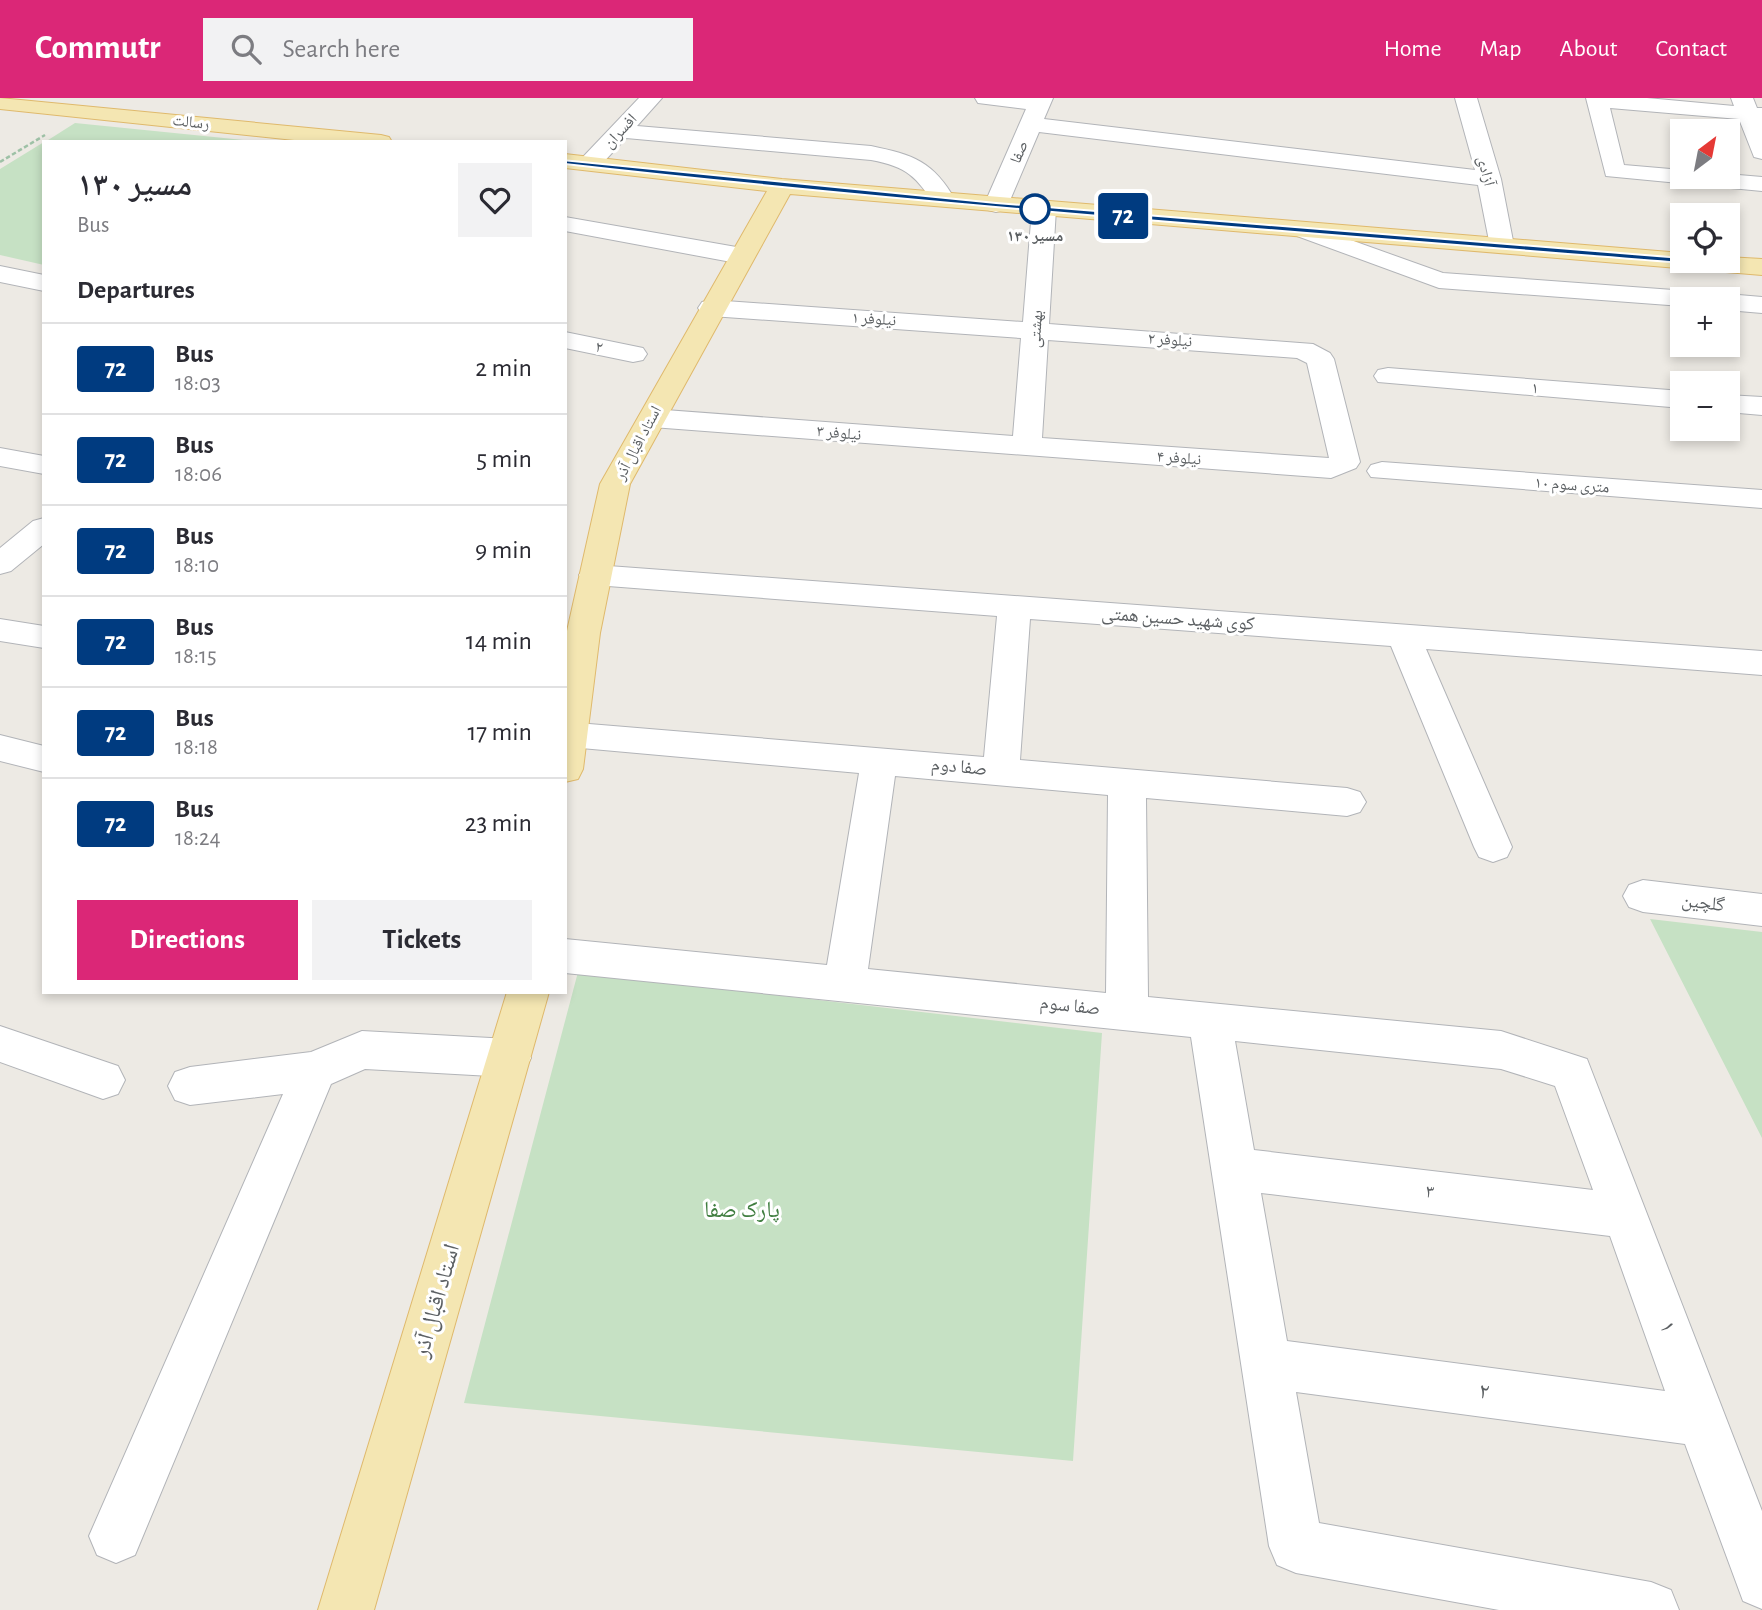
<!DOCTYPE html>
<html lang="en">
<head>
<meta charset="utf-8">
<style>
	body { margin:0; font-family:"Alegreya Sans","Noto Naskh Arabic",sans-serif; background:#f2f2f3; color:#2b2b33; height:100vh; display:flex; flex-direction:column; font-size:26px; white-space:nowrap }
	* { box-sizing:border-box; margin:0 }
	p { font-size:23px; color:#7c7c81 }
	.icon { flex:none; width:38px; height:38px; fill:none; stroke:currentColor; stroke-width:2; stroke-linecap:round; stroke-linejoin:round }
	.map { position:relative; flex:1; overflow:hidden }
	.panel { position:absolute; left:42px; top:42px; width:525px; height:854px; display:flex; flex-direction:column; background:#fff; border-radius:0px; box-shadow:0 4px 10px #0003 }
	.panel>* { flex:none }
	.badge { padding:0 14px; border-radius:5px; font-size:24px; line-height:46px }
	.needle { width:46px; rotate:32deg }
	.tools { position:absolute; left:1670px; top:21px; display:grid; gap:14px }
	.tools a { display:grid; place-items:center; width:70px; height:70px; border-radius:0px; background:#fff; box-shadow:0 4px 10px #0003; font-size:35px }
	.map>.badge { position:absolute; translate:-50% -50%; box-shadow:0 0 0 4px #fff }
	h2 { padding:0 35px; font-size:26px; line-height:63px }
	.round { display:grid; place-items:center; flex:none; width:74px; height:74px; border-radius:0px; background:#f2f2f3 }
	.summary { display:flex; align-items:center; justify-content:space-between; height:119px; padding:0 35px }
	h1 { font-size:33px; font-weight:600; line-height:52px }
	.button { display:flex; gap:14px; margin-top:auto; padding:14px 35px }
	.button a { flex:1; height:80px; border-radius:0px; background:#db2777; color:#fff; font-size:28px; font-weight:600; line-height:80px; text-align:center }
	.button a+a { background:#f2f2f3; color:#2b2b33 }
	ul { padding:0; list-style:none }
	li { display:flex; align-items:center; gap:21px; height:91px; padding:0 35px; border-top:2px solid #e1e1e2 }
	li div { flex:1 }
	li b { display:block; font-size:26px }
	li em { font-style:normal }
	li .badge { min-width:77px; font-weight:700; text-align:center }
	header { display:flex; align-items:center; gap:42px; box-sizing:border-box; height:98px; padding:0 35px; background:#db2777; color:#fff }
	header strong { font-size:33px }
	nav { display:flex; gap:38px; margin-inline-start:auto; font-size:24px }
	.search { width:490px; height:63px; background:#f2f2f3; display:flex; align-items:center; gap:18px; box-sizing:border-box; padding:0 24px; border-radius:0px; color:#7c7c81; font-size:26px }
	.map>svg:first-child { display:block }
	.green { fill:#c6e1c4 }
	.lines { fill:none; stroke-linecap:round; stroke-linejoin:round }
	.minor-casing { stroke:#b2b4b8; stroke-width:2 }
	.major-casing { stroke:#dfb96c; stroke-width:2 }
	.path { stroke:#9ec1a6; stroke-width:2.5; stroke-dasharray:4.5 2.5; stroke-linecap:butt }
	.minor { fill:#fff; fill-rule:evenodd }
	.major { fill:#f4e6b2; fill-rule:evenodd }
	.line { fill:#003b80; stroke:#fff; stroke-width:2 }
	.stop-dot { fill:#fff; stroke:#003b80; stroke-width:3.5 }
	.labels { text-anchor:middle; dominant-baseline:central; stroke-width:6; stroke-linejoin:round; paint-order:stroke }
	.far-street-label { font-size:16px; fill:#5c6063; stroke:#fff }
	.far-stop-label { font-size:16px; font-weight:bold; fill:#5c6063; stroke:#fff }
	.street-label { font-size:19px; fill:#5c6063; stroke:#fff }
	.near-park-label { font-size:23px; fill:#407e40; stroke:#fff }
	.near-street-label { font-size:23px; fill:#5c6063; stroke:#fff }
</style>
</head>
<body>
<header>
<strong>Commutr</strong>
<div class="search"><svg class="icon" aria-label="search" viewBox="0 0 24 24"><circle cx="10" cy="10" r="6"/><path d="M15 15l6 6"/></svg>Search here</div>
<nav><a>Home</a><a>Map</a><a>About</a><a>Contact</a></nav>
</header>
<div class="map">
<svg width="1762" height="1512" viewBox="0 0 1762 1512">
	<rect width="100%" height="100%" fill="#edeae4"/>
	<path class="green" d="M 75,25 L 264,44 L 45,44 Z
		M 44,44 L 44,167 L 0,157 L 0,71 Z
		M 1650,821 L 1762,834 L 1762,1040 Z
		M 578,874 L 1102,935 L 1073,1363 L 464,1305 Z"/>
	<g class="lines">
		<defs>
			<path id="minor" d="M 639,0 L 662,0 L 637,28 L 871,48 C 914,57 933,63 956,103 L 952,108 L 936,108 C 915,78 908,69 871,62 L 626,40 L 597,71 L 581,71 L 577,66 L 581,61 Z
				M 975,0 L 1053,0 L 1044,21 L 1475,72 L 1455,0 L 1477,0 L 1501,81 L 1514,148 L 1511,153 L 1502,155 L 1493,153 L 1490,148 L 1478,87 L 1039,34 L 1008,107 L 1004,112 L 996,114 L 988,112 L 984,107 L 1026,11 L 978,5 Z
				M 1586,0 L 1647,0 L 1734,8 L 1731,0 L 1753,0 L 1757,10 L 1762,10 L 1762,61 L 1754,59 L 1739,21 L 1610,10 L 1624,67 L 1682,72 L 1682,79 L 1727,79 L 1727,76 L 1762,79 L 1762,93 L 1606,78 Z
				M 1044,104 L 1052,106 L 1056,111 L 1049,226 L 1313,246 L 1330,255 L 1334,261 L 1360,364 L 1356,370 L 1331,380 L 652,329 L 642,326 L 638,320 L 642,314 L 652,311 L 1013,338 L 1021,240 L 711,218 L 702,216 L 698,210 L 702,204 L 711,202 L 1023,224 L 1032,111 L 1036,106 ZM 1048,242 L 1297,260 L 1307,265 L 1329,360 L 1042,340 Z
				M 565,119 L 742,150 L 751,153 L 755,158 L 751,163 L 742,166 L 565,133 Z
				M 1306,126 L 1443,175 L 1687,193 L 1696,195 L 1700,201 L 1682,201 L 1682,208 L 1439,190 L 1297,138 L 1294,133 L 1297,128 Z
				M 0,168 L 44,177 L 44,193 L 0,184 Z
				M 1727,196 L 1762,199 L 1762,215 L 1727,212 L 1727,201 L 1716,201 Z
				M 565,234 L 643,250 L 647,256 L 643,262 L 633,264 L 565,250 Z
				M 1388,270 L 1682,293 L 1682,310 L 1378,284 L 1374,278 L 1378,272 Z
				M 1727,297 L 1762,299 L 1762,317 L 1727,314 Z
				M 0,350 L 44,358 L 44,376 L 0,368 Z
				M 1382,364 L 1762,392 L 1762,410 L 1371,379 L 1367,373 L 1371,367 Z
				M 44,420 L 44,446 L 11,473 L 0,476 L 0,450 L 33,423 Z
				M 595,467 L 1762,553 L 1762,577 L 1426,551 L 1512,749 L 1507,759 L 1493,764 L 1479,759 L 1474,749 L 1391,548 L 1030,521 L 1020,662 L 1347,690 L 1360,694 L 1366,704 L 1360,714 L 1347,718 L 1146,700 L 1148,899 L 1501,933 L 1587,961 L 1762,1413 L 1762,1511 L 1743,1503 L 1685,1346 L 1296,1294 L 1319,1425 L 1651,1484 L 1671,1492 L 1679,1512 L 1499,1512 L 1296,1475 L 1277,1467 L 1269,1448 L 1191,939 L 565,875 L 565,841 L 827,867 L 859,675 L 570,649 L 565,648 L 565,624 L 984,659 L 997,518 L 595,487 L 584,484 L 579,477 L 584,470 ZM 895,678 L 1108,697 L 1106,895 L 868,871 ZM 1235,943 L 1501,971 L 1555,988 L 1593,1092 L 1254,1052 ZM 1261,1095 L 1610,1138 L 1665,1293 L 1287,1243 Z
				M 0,521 L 44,528 L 44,550 L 0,543 Z
				M 0,637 L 44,648 L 44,674 L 0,663 Z
				M 1643,782 L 1762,796 L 1762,828 L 1643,814 L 1629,809 L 1623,798 L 1629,787 Z
				M 0,928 L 118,968 L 125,982 L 118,996 L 103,1001 L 0,964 Z
				M 362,933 L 509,941 L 524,947 L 531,960 L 524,973 L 509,979 L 365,971 L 331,986 L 135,1457 L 116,1465 L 97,1457 L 89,1438 L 283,996 L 190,1007 L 175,1002 L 168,988 L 175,974 L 190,969 L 311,954 Z"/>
			<path id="major" d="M 0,0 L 381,37 L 389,39 L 392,44 L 313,44 L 0,11 Z
				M 565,56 L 782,81 L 1682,155 L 1682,163 L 1727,163 L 1727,159 L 1762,161 L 1762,177 L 790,96 L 630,386 L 600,535 L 583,671 L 578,681 L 565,684 L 565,542 L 600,386 L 767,93 L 565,70 Z
				M 507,894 L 549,894 L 374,1512 L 318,1512 Z"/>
		</defs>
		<use href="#minor" class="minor-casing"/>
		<use href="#major" class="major-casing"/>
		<path class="path" d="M 0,64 L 45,37"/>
		<use href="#minor" class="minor"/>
		<use href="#major" class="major"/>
	</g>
	<path class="line" d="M 562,62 L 996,105 L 1682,160 L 1686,163 L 1682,165 C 1309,135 937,108 565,66 Z"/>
	<circle class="stop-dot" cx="1035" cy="111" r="14"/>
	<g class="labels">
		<g class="far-street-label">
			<text transform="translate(191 24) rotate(6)">رسالت</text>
			<text transform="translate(620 33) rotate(-47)">افسران</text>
			<text transform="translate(1019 54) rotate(-67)">صفا</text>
			<text transform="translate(1486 73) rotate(76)">آزادی</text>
			<text transform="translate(874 221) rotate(4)">نیلوفر ۱</text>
			<text transform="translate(1036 231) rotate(-86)">بهشتی</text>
			<text transform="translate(1170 242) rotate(4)">نیلوفر ۲</text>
			<text transform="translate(599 249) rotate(12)">۲</text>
			<text transform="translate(1535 290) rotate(5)">۱</text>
			<text transform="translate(839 335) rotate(5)">نیلوفر ۳</text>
			<text transform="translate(638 345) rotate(-62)">استاد اقبال آذر</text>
			<text transform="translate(1179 360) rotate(4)">نیلوفر ۴</text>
			<text transform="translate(1572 387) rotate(4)">۱۰ متری سوم</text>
		</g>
		<g class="far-stop-label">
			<text x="1035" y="138">مسیر ۱۳۰</text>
		</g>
		<g class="street-label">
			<text transform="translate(1178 521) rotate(4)">کوی شهید حسین همتی</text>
			<text transform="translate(959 669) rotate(5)">صفا دوم</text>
			<text transform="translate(1703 805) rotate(7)">گلچین</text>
			<text transform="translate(1070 908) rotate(6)">صفا سوم</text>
			<text transform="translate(1430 1094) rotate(7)">۳</text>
		</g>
		<g class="near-park-label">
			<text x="742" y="1112">پارک صفا</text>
		</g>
		<g class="near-street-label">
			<text transform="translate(437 1203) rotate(-74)">استاد اقبال آذر</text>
			<text transform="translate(1667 1229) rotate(70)">۱</text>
			<text transform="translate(1484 1294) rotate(8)">۲</text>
		</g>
	</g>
</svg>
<div class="tools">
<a><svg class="needle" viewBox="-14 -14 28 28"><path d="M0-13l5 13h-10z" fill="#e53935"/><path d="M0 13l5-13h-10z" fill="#7c7c81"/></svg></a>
<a><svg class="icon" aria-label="locate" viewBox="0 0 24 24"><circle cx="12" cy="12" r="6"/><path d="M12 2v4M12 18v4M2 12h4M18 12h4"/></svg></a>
<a>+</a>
<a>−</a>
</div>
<b class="badge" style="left:1123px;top:118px;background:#003b80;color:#fff">72</b>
<section class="panel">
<div class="summary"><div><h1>مسیر ۱۳۰</h1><p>Bus</p></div><a class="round"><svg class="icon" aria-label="heart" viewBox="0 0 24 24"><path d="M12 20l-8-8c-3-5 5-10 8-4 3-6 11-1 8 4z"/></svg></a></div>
<h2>Departures</h2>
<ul>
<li><span class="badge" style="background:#003b80;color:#fff">72</span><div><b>Bus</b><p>18:03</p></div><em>2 min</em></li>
<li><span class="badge" style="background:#003b80;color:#fff">72</span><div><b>Bus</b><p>18:06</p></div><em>5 min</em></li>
<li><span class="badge" style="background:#003b80;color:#fff">72</span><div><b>Bus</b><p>18:10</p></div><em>9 min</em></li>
<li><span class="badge" style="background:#003b80;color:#fff">72</span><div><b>Bus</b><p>18:15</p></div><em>14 min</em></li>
<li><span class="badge" style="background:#003b80;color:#fff">72</span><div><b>Bus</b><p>18:18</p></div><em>17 min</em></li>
<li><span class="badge" style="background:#003b80;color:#fff">72</span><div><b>Bus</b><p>18:24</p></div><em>23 min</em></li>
</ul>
<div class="button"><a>Directions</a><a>Tickets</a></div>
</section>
</div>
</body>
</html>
